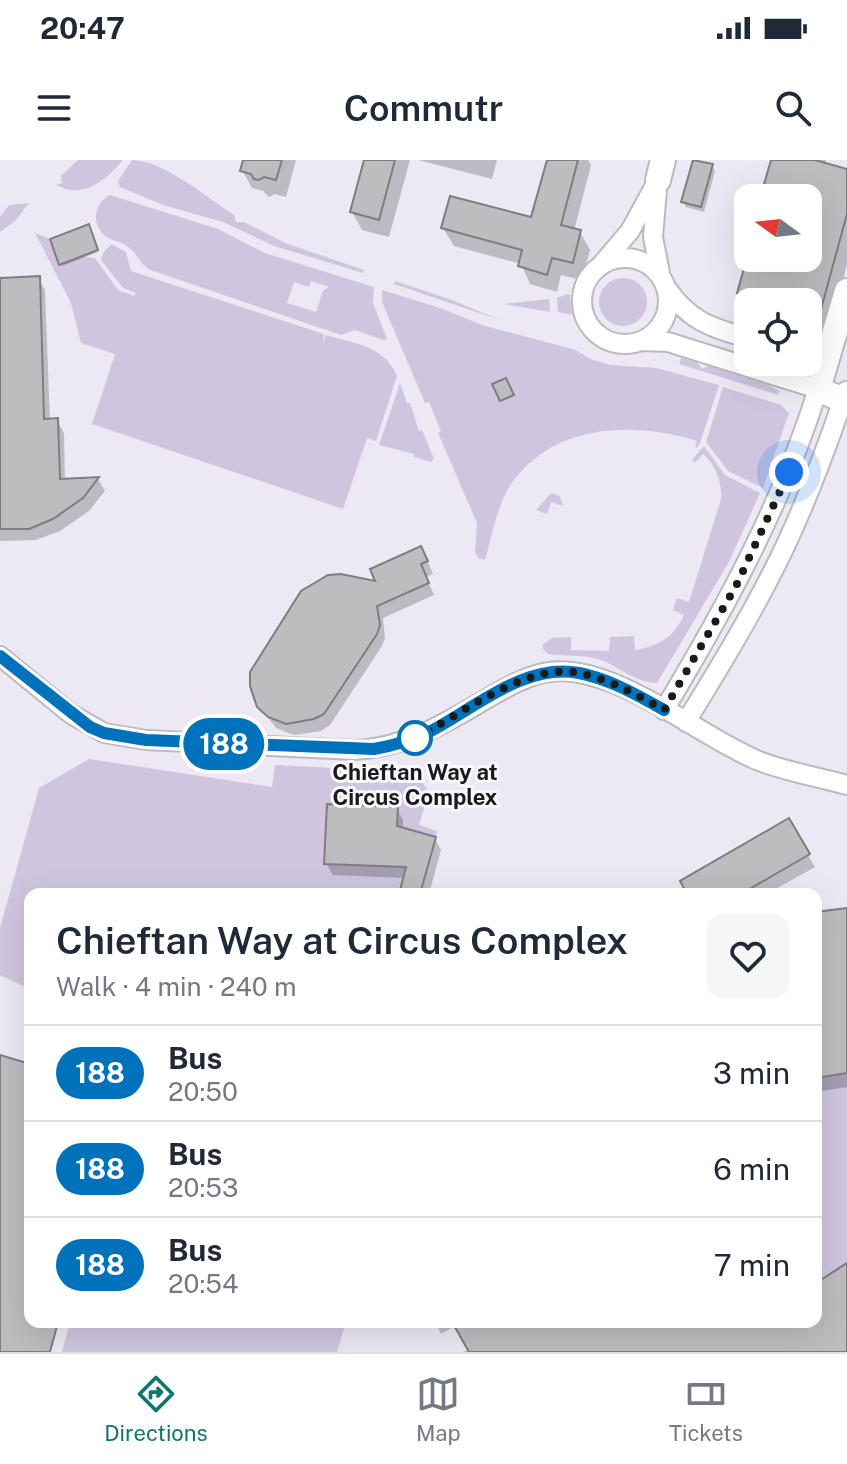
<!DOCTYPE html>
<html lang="en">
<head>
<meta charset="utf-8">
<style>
	body { margin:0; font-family:"Public Sans",sans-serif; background:#f6f6f7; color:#1f2937; height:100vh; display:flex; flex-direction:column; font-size:30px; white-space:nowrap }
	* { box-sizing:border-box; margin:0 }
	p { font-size:26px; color:#747a83 }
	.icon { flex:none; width:44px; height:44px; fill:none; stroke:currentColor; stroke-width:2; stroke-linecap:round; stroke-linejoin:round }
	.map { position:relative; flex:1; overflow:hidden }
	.sheet { position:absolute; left:24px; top:728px; width:798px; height:440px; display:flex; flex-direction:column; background:#fff; border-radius:16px; box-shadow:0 8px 32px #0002 }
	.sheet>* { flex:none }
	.badge { padding:0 16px; border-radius:26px; font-size:28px; line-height:52px }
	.needle { width:52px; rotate:285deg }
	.buttons { position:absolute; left:734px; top:24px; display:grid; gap:16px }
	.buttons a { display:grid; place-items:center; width:88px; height:88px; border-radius:16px; background:#fff; box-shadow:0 8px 32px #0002; font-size:40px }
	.you { position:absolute; width:40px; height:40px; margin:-20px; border:6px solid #fff; border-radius:50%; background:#1a73e8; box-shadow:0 0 0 12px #1a73e833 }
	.map>.badge { position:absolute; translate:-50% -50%; box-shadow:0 0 0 4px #fff }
	.round { display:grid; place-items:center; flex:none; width:84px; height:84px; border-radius:16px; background:#f6f6f7 }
	.summary { display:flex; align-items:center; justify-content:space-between; height:136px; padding:0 32px }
	h1 { font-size:38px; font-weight:600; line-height:60px }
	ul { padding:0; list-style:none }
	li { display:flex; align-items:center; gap:24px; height:96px; padding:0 32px; border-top:2px solid #e0e1e3 }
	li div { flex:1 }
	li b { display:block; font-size:30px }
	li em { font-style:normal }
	li .badge { min-width:88px; font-weight:700; text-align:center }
	.status { display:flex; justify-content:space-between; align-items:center; height:56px; padding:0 40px; background:#fff; direction:ltr }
	.status svg { height:22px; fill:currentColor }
	header { display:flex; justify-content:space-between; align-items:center; height:104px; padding:0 32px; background:#fff; font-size:36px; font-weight:600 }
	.tab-bar { display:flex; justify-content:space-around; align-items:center; height:112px; border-top:2px solid #e0e1e3; background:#fff; font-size:22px; color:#747a83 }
	.tab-bar a { display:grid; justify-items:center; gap:4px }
	.tab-bar .on { color:#0f766e }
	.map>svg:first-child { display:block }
	.built { fill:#ede9f4; fill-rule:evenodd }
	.green { fill:#cfc5df; fill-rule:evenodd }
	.shadow { fill:#0003 }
	.building { fill:#bdbcbf; stroke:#7e7d80; stroke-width:2 }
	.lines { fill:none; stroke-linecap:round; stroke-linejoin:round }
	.street-casing { stroke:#bcbabe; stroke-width:22 }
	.secondary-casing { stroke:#bcbabe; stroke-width:28 }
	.street { stroke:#fff; stroke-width:18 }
	.secondary { stroke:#fff; stroke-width:24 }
	.line-casing { stroke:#fff; stroke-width:18 }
	.line { stroke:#0072bc; stroke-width:12 }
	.walk { stroke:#1a1a1b; stroke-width:8; stroke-dasharray:0 14.4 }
	.stop-dot { fill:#fff; stroke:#0072bc; stroke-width:4 }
	.labels { text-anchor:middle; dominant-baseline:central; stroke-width:6; stroke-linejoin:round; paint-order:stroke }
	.stop-label { font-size:22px; font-weight:bold; fill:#1a1a1b; stroke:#f8f7fb }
</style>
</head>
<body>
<div class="status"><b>20:47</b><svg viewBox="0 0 49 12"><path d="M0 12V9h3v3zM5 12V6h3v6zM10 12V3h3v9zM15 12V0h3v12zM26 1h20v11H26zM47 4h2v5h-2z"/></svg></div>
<header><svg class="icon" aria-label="menu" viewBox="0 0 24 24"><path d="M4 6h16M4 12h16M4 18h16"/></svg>Commutr<svg class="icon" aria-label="search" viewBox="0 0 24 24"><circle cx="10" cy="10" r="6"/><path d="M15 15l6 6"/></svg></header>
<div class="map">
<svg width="847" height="1192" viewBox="0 0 847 1192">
	<rect width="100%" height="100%" fill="#f8f7fb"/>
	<path class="built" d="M 0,0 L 847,0 L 847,1192 L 0,1192 ZM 748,38 L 808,38 L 808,98 L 748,98 ZM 748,142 L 808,142 L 808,202 L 748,202 ZM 30,734 L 816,734 L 816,1162 L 30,1162 Z"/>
	<path class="green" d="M 78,0 L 123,0 C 106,20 83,40 56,25 L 62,23 L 61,16 Z
		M 132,0 C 163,0 208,38 234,55 L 236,62 L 244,62 L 285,83 L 364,110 L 363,113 L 274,86 L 223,62 L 163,45 L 120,27 L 118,21 Z
		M 110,35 L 218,69 L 265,93 L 374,127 L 373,143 L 387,179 L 383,180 L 355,170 L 341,175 L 150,110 C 140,104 137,93 127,86 C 120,81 110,81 103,74 C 91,62 95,42 110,35 ZM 311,121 L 329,127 L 323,131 L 316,152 L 287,143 L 294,122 L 309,127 Z
		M 29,43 L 15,61 L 0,72 L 0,57 L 9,45 Z
		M 35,73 L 50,79 L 60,104 L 81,96 L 95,98 L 118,130 L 134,136 L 136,133 L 123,128 L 101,100 L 103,93 L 111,84 L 126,92 L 131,111 L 324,174 L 323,182 L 326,175 C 355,184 384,185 397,216 L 376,281 L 367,278 L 343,349 L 92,264 L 115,194 L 81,183 L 71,143 Z
		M599 142a24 24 0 1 1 48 0a24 24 0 1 1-48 0Z
		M 395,121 L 452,140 L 500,160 L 394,124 Z
		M 382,130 L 440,148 L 485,166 L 573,189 L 593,200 L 610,205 L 656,208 L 719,225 L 700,283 L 697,288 L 695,287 L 697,281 C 634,261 553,263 511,324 C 497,345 492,376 485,400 L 478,398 L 475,392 L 477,363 L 438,273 L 441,271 L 429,242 L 425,243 L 382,142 Z
		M 567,134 L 570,135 L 572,155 L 558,152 L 557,138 Z
		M 549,139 L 550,152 L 504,144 Z
		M 681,198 L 697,202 L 702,209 L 708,206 L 766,224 L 780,231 L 778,235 L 679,204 Z
		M 400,223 L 407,243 L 410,243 L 419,271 L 422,270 L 434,299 L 431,302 L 414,297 L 414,294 L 379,285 Z
		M 723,227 L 781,245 L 789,253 L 763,328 L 728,311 L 706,282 Z
		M 704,286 L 725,315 L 760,333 L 729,402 L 657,523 C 635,523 619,506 598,499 C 581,494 565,497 548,494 L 543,489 L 543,484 L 552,478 L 571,477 L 571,490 L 609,491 L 610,477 L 634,476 L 635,490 C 659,486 674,477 684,455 L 673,450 L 677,438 L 689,442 L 721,339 C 722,321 716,306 703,294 L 695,303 L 692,300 Z
		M 551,333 L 560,336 L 563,346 L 551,342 L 547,354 L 536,350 Z
		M 89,599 L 272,627 L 275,605 L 414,612 L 429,631 L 419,665 L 437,671 L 421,734 L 30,734 L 30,829 L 0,815 L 0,768 L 39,628 Z
		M 847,774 L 847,1192 L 573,1162 L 816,1162 L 816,778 Z
		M 70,1162 L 346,1162 L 337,1192 L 62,1192 Z"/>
	<path class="shadow" d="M 245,0 L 296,0 L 286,37 L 275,34 L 269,37 L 263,31 L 252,28 L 242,10 Z
		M 366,0 L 410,0 L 389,77 L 362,70 L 352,52 Z
		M 418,0 L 497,0 L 492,19 Z
		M 549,0 L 588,0 L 591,5 L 574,71 L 580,72 L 590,90 L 582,120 L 561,115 L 557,132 L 530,124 L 521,104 L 454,86 L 443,68 L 532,60 Z
		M 771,0 L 826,0 L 825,5 L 847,11 L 847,105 L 825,186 L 808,182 L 808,142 L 748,142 L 748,155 L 739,133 L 748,97 L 808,98 L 808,38 L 762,38 Z
		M 712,6 L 715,11 L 704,52 L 686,47 L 683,41 Z
		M 88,67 L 98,92 L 62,106 L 53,80 Z
		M 38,118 L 45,130 L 50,261 L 57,261 L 64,273 L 65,320 L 98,319 L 105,331 L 89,351 L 60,371 L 36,380 L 0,381 L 0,120 Z
		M 427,400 L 433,414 L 426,417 L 434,435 L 383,458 L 385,478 L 382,486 L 330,565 L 321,571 L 294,575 L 276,568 L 259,546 L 378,424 Z
		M 397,649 L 403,660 L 403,670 L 435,679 L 441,690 L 429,734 L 401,734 L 405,718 L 333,715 L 326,703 Z
		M 788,661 L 815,707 L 767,734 L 689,734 Z
		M 847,751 L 847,927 L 816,932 L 816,755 Z
		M 847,1105 L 847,1192 L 463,1192 L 470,1188 L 457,1165 L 441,1174 L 435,1162 L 661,1162 L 664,1168 L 716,1162 L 816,1162 L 816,1125 Z"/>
	<path class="building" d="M 243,0 L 282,0 L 276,20 L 264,17 L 259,20 L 254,19 L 251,14 L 240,11 Z
		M 364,0 L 395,0 L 379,60 L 350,52 Z
		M 547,0 L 578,0 L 561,65 L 581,70 L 573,103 L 552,98 L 547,115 L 518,106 L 522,90 L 441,68 L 450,36 L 531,57 Z
		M 693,0 L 713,4 L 701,47 L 681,42 Z
		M 771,0 L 815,0 L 847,9 L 847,54 L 812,182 L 808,182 L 808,142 L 744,142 L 746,136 L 737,133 L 747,98 L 808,98 L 808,38 L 760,38 Z
		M 89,64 L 98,90 L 59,105 L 50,79 Z
		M 40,116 L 44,259 L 58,258 L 60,319 L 99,317 L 83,338 L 53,359 L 29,369 L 0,369 L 0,118 Z
		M 506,218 L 514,235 L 500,241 L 492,224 Z
		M 421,386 L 428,401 L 421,404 L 429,423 L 377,446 L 380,465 L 377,474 L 324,554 L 314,559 L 286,564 L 268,557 L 257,547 L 250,526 L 250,512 L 301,431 L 328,415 L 341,414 L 375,421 L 370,409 Z
		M 327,644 L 398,647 L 397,666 L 436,677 L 420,734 L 399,734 L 406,707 L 324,704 Z
		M 789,658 L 810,694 L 741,734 L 687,734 L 680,721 Z
		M 847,748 L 847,913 L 816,918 L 816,752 Z
		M 0,895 L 30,904 L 30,1162 L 58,1162 L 50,1192 L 0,1192 Z
		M 847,1103 L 847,1192 L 469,1192 L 452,1162 L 663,1162 L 665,1166 L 707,1162 L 816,1162 L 816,1123 Z"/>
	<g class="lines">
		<defs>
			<path id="street" d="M 657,30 L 653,77 L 661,118
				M582 141a43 43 0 1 1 86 0a43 43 0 1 1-86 0Z
				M 602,104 L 630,71 L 658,20
				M 665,126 C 689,161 709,167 748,178
				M 641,181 L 668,182 L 818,229 C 782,344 726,447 664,550
				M 0,496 L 71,554 L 104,573 L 146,580 L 355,590 C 404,588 442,565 483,541 C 502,530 522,518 543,513 C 609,498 699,577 759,601 C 787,612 818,617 847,625
				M 686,562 C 716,513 746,464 772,413 C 802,355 825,293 846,231"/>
			<path id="secondary" d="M 658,20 L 663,0
				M 847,131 L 818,229 L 847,242"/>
		</defs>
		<use href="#street" class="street-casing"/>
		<use href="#secondary" class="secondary-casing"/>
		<use href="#street" class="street"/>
		<use href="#secondary" class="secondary"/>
	</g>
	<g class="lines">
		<defs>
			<path id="line" d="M 0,496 L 90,567 L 104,573 L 146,580 L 374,589 C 392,586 409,581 427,573 C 473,550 524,502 579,513 C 610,519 637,535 664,550"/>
		</defs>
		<use href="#line" class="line-casing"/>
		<use href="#line" class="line"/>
		<path class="walk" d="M 415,578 L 409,581 C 458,558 524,502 579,513 C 610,519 637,535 664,550 L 736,426 L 789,312"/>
	</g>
	<circle class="stop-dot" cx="415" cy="578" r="16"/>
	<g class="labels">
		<g class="stop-label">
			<text x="415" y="612">Chieftan Way at<tspan x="415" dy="25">Circus Complex</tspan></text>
		</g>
	</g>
</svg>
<div class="buttons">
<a><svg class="needle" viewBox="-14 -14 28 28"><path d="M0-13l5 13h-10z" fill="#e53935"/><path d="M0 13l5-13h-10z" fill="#747a83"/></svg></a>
<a><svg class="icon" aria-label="locate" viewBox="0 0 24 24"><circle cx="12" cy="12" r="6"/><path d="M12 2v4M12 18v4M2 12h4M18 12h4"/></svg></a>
</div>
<div class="you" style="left:789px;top:312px"></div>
<b class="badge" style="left:224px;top:584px;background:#0072bc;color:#fff">188</b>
<section class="sheet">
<div class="summary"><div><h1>Chieftan Way at Circus Complex</h1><p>Walk · 4 min · 240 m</p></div><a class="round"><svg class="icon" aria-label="heart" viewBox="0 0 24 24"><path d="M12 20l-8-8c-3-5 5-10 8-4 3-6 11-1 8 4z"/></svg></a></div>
<ul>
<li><span class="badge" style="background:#0072bc;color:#fff">188</span><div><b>Bus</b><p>20:50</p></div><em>3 min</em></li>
<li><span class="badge" style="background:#0072bc;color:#fff">188</span><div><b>Bus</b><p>20:53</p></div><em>6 min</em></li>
<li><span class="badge" style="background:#0072bc;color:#fff">188</span><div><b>Bus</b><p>20:54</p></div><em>7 min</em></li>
</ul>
</section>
</div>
<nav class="tab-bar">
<a class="on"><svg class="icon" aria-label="directions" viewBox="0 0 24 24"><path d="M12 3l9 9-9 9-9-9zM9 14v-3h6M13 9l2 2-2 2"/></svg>Directions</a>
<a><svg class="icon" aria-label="map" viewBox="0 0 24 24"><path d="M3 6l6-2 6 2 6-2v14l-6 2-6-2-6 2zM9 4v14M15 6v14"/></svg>Map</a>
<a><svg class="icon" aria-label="tickets" viewBox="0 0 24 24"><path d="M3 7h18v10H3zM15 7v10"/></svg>Tickets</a>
</nav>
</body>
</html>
